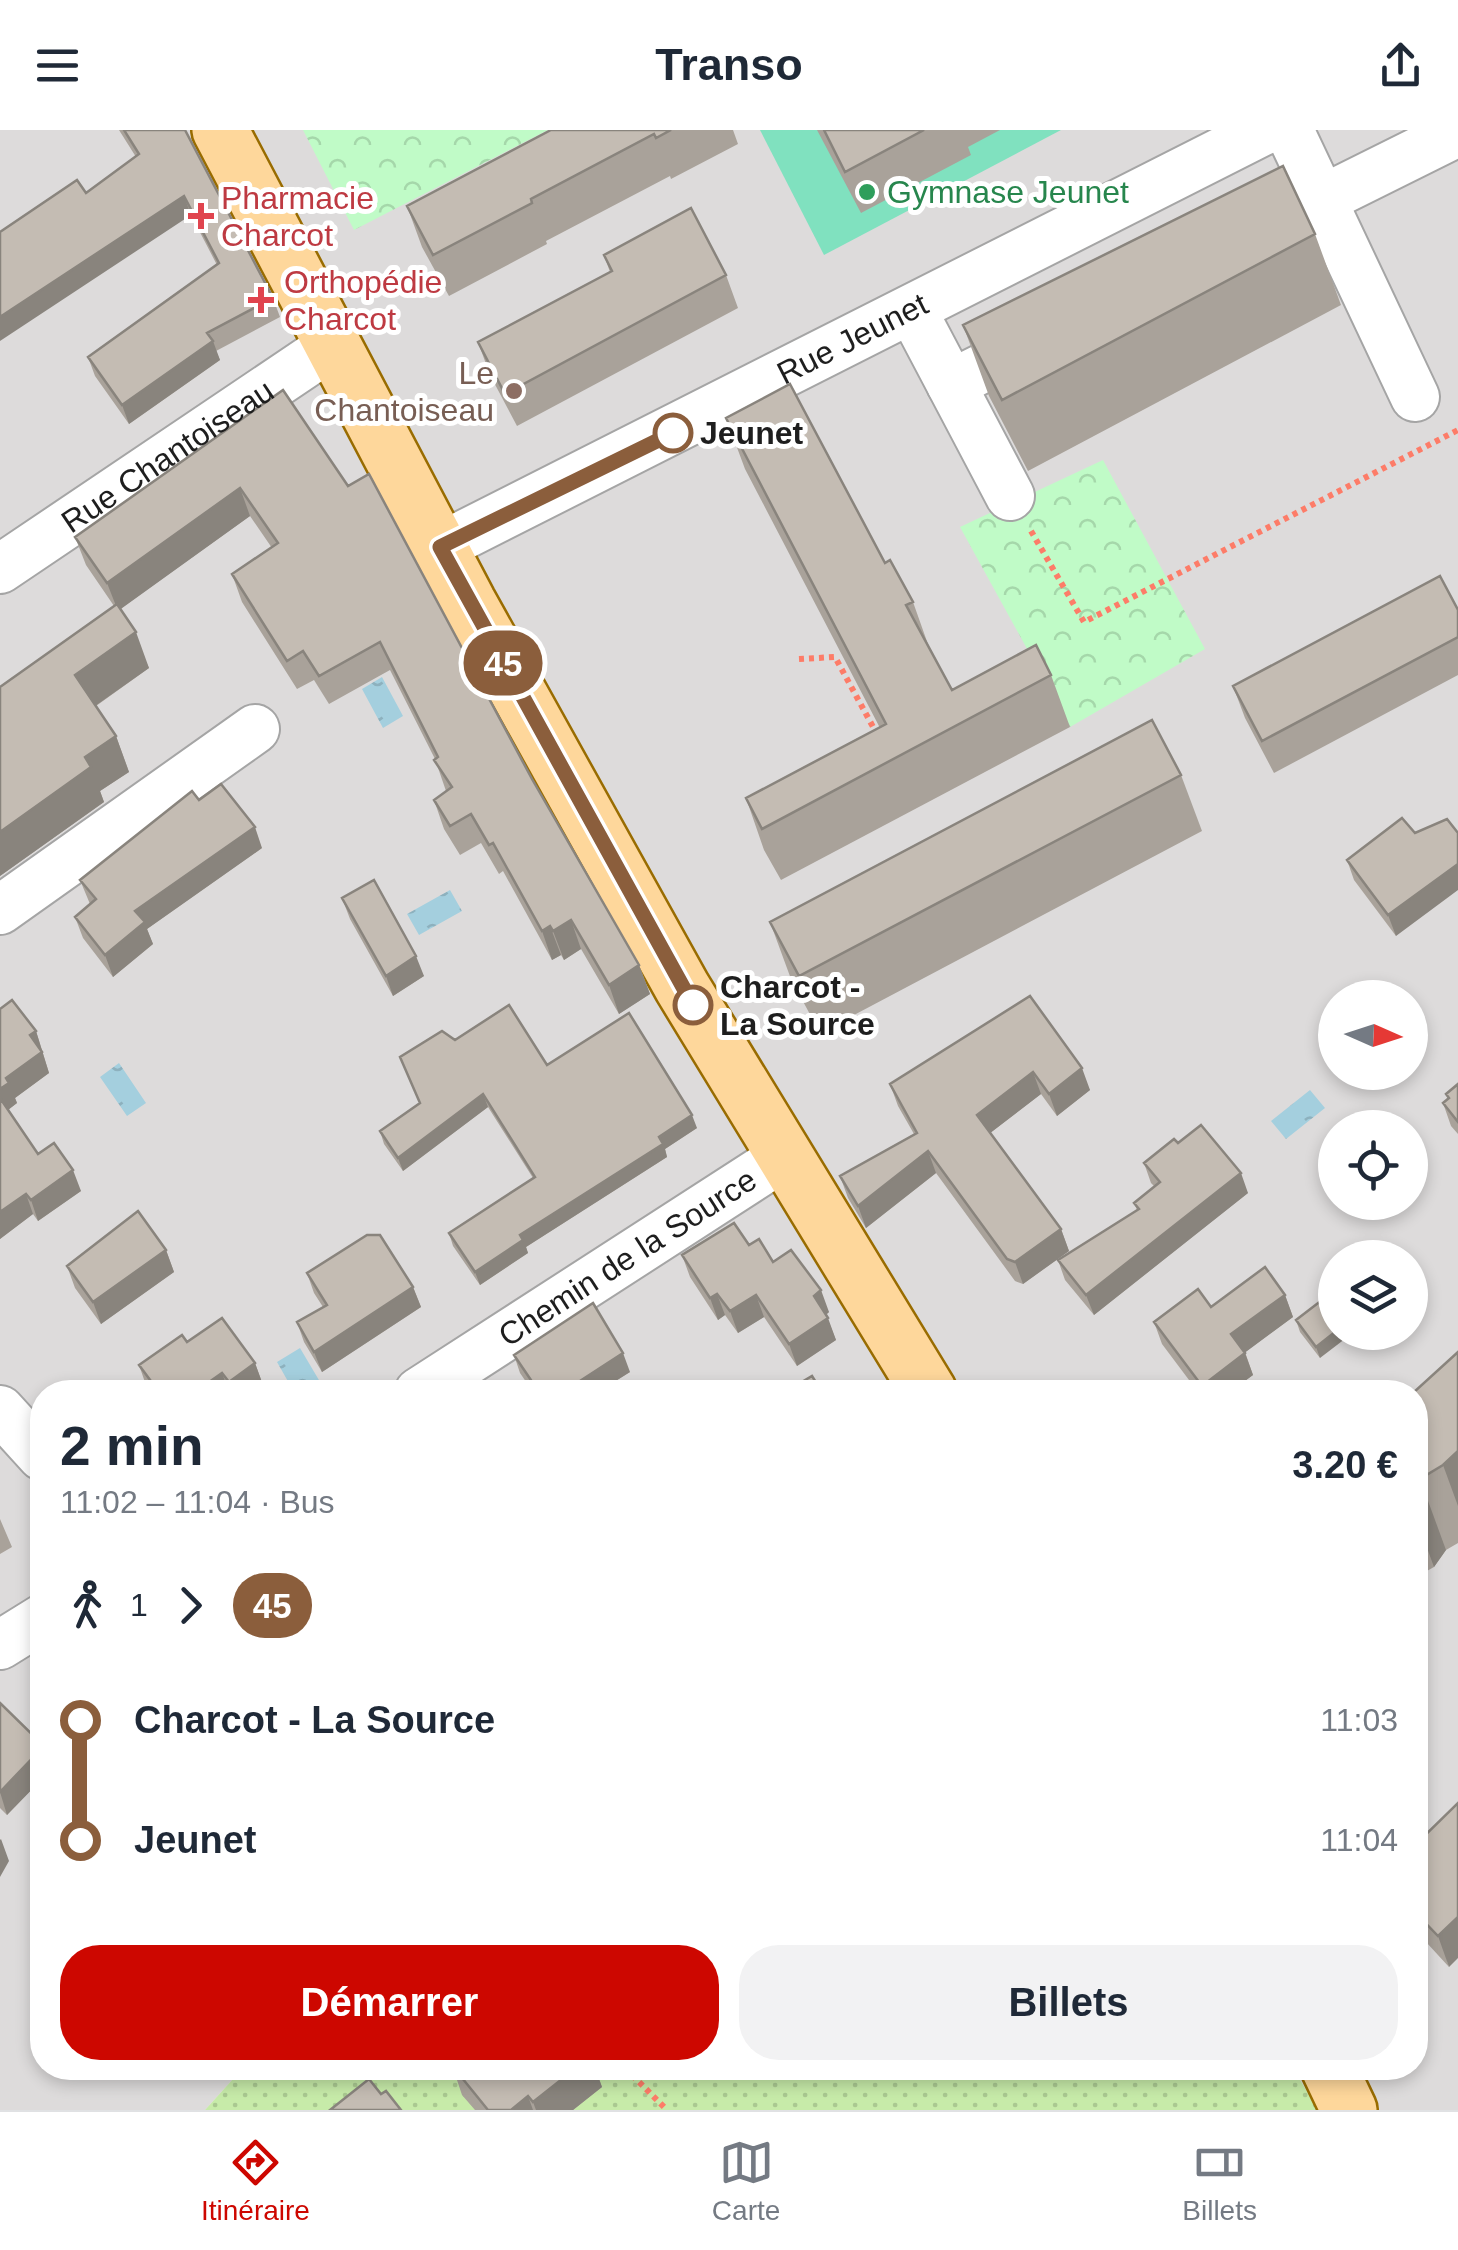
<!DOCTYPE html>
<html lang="fr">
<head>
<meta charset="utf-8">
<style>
	body { margin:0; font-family:Arial,sans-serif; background:#f2f2f3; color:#1f2937; height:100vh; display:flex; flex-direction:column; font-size:38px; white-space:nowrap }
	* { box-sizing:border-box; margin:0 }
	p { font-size:32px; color:#747a83 }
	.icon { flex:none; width:55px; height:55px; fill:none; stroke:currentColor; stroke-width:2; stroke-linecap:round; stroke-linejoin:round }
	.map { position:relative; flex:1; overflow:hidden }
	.drawer { position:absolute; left:30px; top:1250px; width:1398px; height:700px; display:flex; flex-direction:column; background:#fff; border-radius:40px; box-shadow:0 5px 15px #0003 }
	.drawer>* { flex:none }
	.badge { padding:0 20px; border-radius:32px; font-size:35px; line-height:65px }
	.needle { width:65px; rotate:93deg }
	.fabs { position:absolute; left:1318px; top:850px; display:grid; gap:20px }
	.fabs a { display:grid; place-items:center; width:110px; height:110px; border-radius:50%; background:#fff; box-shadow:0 5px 15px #0003; font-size:50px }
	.map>.badge { position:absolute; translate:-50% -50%; box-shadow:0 0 0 5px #fff }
	.legs { display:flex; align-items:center; gap:15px; height:110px; padding:0 30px; font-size:32px }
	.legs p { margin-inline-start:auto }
	.overview { display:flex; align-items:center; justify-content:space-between; height:170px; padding:0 30px }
	h1 { font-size:55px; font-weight:700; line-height:75px }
	.action { display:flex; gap:20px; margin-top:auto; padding:20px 30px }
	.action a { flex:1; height:115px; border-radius:40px; background:#cd0700; color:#fff; font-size:40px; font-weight:700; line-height:115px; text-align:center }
	.action a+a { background:#f2f2f3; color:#1f2937 }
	ul { padding:0 30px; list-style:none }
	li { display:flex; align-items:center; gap:35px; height:120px; font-size:38px }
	li i { display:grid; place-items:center; width:15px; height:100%; margin:0 12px; background:currentColor }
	li i::after { content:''; width:25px; height:25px; margin:-12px; border:8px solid; border-radius:50%; background:#fff }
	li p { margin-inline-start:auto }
	li:first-child i { background:linear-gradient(#0000 50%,currentColor 0) }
	li:last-child i { background:linear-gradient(currentColor 50%,#0000 0) }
	header { display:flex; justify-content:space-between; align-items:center; height:130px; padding:0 30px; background:#fff; font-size:45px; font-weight:700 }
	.tabs { display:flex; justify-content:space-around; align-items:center; height:140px; border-top:2px solid #e0e1e3; background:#fff; font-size:28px; color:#747a83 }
	.tabs a { display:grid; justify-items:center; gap:5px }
	.tabs .current { color:#cd0700 }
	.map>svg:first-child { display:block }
	.residential { fill:#dddbdb; fill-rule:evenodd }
	.grass { fill:url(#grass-dots) }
	.park { fill:url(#park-crowns) }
	.pitch { fill:#80e1bf }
	.water { fill:url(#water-ripples) }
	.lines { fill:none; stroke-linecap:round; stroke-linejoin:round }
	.minor-casing { stroke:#a5a5a5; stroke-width:52 }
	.major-casing { stroke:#996c00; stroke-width:60 }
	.path { stroke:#fd7c68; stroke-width:6; stroke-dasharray:5 5; stroke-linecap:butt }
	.minor { stroke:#fff; stroke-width:48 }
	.major { stroke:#fed79b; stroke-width:55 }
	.wall { fill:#a9a29a }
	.shaded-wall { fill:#89847d }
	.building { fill:#c4bcb3; stroke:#89847d; stroke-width:2.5 }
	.line-1-casing { stroke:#fff; stroke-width:22 }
	.line-1 { stroke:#8b5e3c; stroke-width:15 }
	.leisure-dot { fill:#2e9e5b; stroke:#fff; stroke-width:4 }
	.health-dot { fill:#e0444e; stroke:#fff; stroke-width:4 }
	.education-dot { fill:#8d6e63; stroke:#fff; stroke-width:4 }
	.stop-1-dot { fill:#fff; stroke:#8b5e3c; stroke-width:5 }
	.labels { text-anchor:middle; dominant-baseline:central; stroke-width:10; stroke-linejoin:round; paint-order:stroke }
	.leisure-label { font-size:32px; fill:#27864d; stroke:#fff; text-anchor:start }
	.health-label { font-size:32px; fill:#be3a42; stroke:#fff; text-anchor:start }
	.street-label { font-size:32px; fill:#1e1e1e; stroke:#fff }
	.education-label { font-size:32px; fill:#785e54; stroke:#fff; text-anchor:end }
	.stop-label { font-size:32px; font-weight:bold; fill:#1e1e1e; stroke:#fff; text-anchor:start }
</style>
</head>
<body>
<header><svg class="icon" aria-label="menu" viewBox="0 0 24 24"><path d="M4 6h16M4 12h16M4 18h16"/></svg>Transo<svg class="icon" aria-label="share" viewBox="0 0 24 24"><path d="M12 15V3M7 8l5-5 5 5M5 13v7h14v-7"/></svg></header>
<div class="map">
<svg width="1458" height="1980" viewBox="0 0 1458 1980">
	<defs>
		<pattern id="grass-dots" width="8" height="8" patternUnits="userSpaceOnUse" patternTransform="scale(2.5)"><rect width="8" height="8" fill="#c7eba9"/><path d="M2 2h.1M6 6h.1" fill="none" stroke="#aac991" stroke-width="1.8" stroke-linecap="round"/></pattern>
		<pattern id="park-crowns" width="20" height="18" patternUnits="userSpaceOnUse" patternTransform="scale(2.5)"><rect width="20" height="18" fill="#c0fbc7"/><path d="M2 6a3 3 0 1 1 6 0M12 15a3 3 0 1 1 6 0" fill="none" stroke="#a5d7aa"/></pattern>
		<pattern id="water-ripples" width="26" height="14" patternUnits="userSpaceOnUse" patternTransform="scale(2.5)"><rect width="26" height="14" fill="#a4cfde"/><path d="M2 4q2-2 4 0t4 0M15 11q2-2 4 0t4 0" fill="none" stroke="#8db1be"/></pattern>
	</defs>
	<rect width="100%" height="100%" fill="#f0ece4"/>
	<path class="residential" d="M 0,0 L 1458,0 L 1458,1980 L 1318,1980 L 1293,1938 L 1415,1938 L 1415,1262 L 42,1262 L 42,1938 L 243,1938 L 205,1980 L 0,1980 ZM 1335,868 L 1410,868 L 1410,942 L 1335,942 ZM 1335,998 L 1410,998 L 1410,1072 L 1335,1072 ZM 1335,1128 L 1410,1128 L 1410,1202 L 1335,1202 Z"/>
	<path class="grass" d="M 243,1938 L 1293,1938 L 1318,1980 L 205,1980 Z"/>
	<path class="park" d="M 303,0 L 548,0 L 354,100 Z
		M 1103,330 L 1205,519 L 1070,597 L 960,397 Z"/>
	<path class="pitch" d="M 760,0 L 1061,0 L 824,125 Z"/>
	<path class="water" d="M 382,547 L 403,586 L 383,598 L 362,559 Z
		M 450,760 L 462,781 L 419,805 L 407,784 Z
		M 119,933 L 146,973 L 127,986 L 100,947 Z
		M 1310,960 L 1325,978 L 1286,1009 L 1271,991 Z
		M 300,1218 L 326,1262 L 294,1262 L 277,1232 Z"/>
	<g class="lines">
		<defs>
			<g id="minor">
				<path d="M 1289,0 L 1415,267"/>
				<path d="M 1245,108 L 1458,2"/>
				<path d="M 912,180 L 1010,366"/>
				<path d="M 951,254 L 1037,211"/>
				<path id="s1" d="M 440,417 L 1265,0"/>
				<path id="s2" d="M 0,439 L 334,214"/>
				<path d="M 0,780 L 255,599"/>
				<path id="s3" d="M 419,1262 L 783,1027"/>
				<path d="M 0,1280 L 42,1326"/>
				<path d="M 0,1515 L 42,1489"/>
			</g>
			<path id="major" d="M 220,0 L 468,472 L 682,857 L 929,1262
				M 1329,1938 L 1349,1980"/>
		</defs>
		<use href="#minor" class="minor-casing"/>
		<use href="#major" class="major-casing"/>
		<path class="path" d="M 1031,401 L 1084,492 L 1458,300
			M 799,529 L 835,527 L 878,606
			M 625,1938 L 667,1980"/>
		<use href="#minor" class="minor"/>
		<use href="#major" class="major"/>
	</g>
	<path class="wall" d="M 119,0 L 185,0 L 273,168 L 280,187 L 216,221 L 220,230 L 129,294 L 95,246 L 88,227 L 217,135 L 191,85 L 86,63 L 136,27 Z
		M 551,0 L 733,0 L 738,14 L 671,49 L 670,46 L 546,111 L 547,114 L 449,166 L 422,117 L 407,76 Z
		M 817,0 L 1000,0 L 968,17 L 971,25 L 861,83 Z
		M 1315,104 L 1341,175 L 1028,341 L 989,266 L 963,195 Z
		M 604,125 L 726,145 L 738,178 L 517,296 L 490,245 L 478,212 L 610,142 Z
		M 283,260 L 532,649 L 639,835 L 650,864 L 619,884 L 581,819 L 564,830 L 561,825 L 552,830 L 503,741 L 499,744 L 481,713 L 460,725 L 444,699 L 434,670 L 446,661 L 435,629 L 390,540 L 329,574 L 314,550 L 297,559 L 242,472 L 232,444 L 272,418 L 250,386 L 120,479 L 149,538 L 96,576 L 116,606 L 129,642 L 100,661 L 104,672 L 0,746 L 114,476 L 86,435 L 75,407 Z
		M 726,288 L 913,472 L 930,520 L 952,560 L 1051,545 L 1070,597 L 781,750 L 764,720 L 746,668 L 880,598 L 745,339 Z
		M 1458,480 L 1458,545 L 1274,643 L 1245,588 L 1233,556 Z
		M 1181,645 L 1202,701 L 820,903 L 791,849 L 770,792 Z
		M 1402,688 L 1396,806 L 1354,750 L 1347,730 Z
		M 262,718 L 147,799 L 153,814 L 113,847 L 83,808 L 75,787 L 90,774 L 80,750 Z
		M 342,768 L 424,846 L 393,866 L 350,789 Z
		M 1030,866 L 1090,960 L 1057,986 L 1041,964 L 990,1003 L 1061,1099 L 1069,1121 L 1023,1154 L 1015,1151 L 936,1043 L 866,1098 L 848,1068 L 840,1046 L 914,1004 L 898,976 L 890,954 Z
		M 0,879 L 36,901 L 49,943 L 15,968 L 17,973 L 8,980 L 38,1024 L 81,1061 L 38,1091 L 33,1084 L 0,1109 Z
		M 455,910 L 547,935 L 697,998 L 665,1019 L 667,1027 L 526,1117 L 528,1123 L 480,1155 L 453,1116 L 449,1103 L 533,1048 L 488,977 L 403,1041 L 384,1014 L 380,1001 L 420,974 L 400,927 Z
		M 1458,954 L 1458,1004 L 1451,996 L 1443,973 L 1448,969 L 1446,964 Z
		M 1178,1013 L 1248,1063 L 1094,1185 L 1065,1150 L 1058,1130 L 1137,1080 L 1134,1073 L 1155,1057 L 1151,1053 L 1144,1033 Z
		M 749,1115 L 773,1132 L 829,1182 L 826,1185 L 836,1210 L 797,1236 L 764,1187 L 738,1203 L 725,1185 L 718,1190 L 690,1147 L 682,1125 Z
		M 166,1120 L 174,1142 L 101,1194 L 75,1158 L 67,1136 Z
		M 307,1143 L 413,1157 L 421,1177 L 322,1242 L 304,1212 L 297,1192 L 323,1177 L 314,1163 Z
		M 1335,1160 L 1320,1228 L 1300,1202 L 1296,1190 Z
		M 1285,1165 L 1293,1187 L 1245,1222 L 1253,1245 L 1230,1262 L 1198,1262 L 1162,1214 L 1154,1192 L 1211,1177 Z
		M 187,1212 L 255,1233 L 263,1255 L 253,1262 L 151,1262 L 147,1258 L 139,1235 Z
		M 1458,1222 L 1458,1413 L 1446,1420 L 1434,1437 L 1418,1446 L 1415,1445 L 1414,1262 Z
		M 514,1225 L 630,1242 L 598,1262 L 533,1262 L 520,1243 Z
		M 0,1389 L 12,1417 L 0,1424 Z
		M 0,1573 L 42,1614 L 42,1649 L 7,1685 L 0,1678 Z
		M 1415,1715 L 1449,1837 L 1415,1800 Z
		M 451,1938 L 595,1938 L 602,1957 L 573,1980 L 475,1980 L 462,1965 L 454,1941 Z"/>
	<path class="shaded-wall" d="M 184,66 L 191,85 L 0,211 L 0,187 Z
		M 213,211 L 220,230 L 129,294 L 122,275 Z
		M 240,358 L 250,386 L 118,481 L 107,453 Z
		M 136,502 L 149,538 L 88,581 L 75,545 Z
		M 116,606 L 129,642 L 100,661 L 104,672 L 0,746 L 0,702 L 85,627 Z
		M 255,697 L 262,718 L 147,799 L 153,814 L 113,847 L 105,825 L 135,781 Z
		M 1458,734 L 1458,760 L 1396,806 L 1388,785 Z
		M 571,790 L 581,819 L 564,830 L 553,801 Z
		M 550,796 L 561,825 L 552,830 L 542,801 Z
		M 416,826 L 424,846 L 393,866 L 386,846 Z
		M 639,835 L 650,864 L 619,884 L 609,855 Z
		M 36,901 L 49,943 L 15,968 L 17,973 L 4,983 L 0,973 L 0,959 L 30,905 Z
		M 1082,938 L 1090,960 L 1057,986 L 1049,964 Z
		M 1033,942 L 1041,964 L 985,1007 L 977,985 Z
		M 483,964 L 488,977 L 403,1041 L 398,1028 Z
		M 692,985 L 697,998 L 665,1019 L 667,1027 L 526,1117 L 528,1123 L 480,1155 L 475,1142 L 520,1105 Z
		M 928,1021 L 936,1043 L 866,1098 L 858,1076 Z
		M 73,1040 L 81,1061 L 38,1091 L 31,1070 Z
		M 1241,1043 L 1248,1063 L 1094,1185 L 1086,1165 Z
		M 26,1064 L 33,1084 L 0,1109 L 0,1082 Z
		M 1061,1099 L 1069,1121 L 1023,1154 L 1015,1132 Z
		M 166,1120 L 174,1142 L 101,1194 L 93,1172 Z
		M 413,1157 L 421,1177 L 322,1242 L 314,1222 Z
		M 821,1160 L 829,1182 L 822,1188 L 814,1166 Z
		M 717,1164 L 725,1185 L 718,1190 L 710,1168 Z
		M 756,1165 L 764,1187 L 738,1203 L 730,1181 Z
		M 1285,1165 L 1293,1187 L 1239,1227 L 1231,1204 Z
		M 828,1188 L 836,1210 L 797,1236 L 789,1214 Z
		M 1335,1202 L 1354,1202 L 1320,1228 L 1316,1217 Z
		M 623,1223 L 630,1242 L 598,1262 L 563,1262 Z
		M 1245,1223 L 1253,1245 L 1230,1262 L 1204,1262 L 1202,1256 Z
		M 255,1233 L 263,1255 L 253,1262 L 233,1262 L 229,1252 Z
		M 222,1243 L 229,1262 L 195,1262 Z
		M 1458,1321 L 1458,1376 L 1443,1335 Z
		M 1420,1349 L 1446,1420 L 1434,1437 L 1415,1385 L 1415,1356 Z
		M 42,1618 L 42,1649 L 7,1685 L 0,1662 Z
		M 1,1709 L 9,1731 L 0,1747 L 0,1710 Z
		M 1458,1787 L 1458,1828 L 1449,1837 L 1438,1806 Z
		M 576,1938 L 595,1938 L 602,1957 L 573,1980 L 536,1980 L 533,1972 Z
		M 528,1966 L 533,1980 L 511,1980 Z"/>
	<path class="building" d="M 124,0 L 185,0 L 273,168 L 207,203 L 213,211 L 122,275 L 88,227 L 219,133 L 184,66 L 0,187 L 0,102 L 77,50 L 86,63 L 139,24 Z
		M 551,0 L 671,0 L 656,8 L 654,4 L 531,69 L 532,73 L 433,125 L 407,76 Z
		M 824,0 L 924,0 L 845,42 Z
		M 1283,36 L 1315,104 L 1002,270 L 963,195 Z
		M 691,78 L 726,145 L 505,264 L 478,212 L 612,141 L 604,125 Z
		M 790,254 L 885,433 L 890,430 L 913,472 L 906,475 L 952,560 L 1036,515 L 1051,545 L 762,699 L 746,668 L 886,594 L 726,288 Z
		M 283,260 L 348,356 L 369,344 L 532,649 L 639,835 L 609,855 L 571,790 L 553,801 L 550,796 L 542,801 L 493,713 L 489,715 L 471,684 L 450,696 L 434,670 L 452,657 L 434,630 L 438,627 L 380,512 L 319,546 L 303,521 L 287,531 L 232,444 L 278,413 L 240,358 L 107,453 L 75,407 Z
		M 1440,446 L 1458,480 L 1458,507 L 1262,611 L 1233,556 Z
		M 117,474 L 136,502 L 75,545 L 116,606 L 85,627 L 91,637 L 0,702 L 0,557 Z
		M 1152,590 L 1181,645 L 799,846 L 770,792 Z
		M 221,654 L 255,697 L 135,781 L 145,792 L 105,825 L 75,787 L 96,769 L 80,750 L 192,661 L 199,670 Z
		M 1402,688 L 1415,703 L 1447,689 L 1458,703 L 1458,734 L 1388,785 L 1347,730 Z
		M 374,750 L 416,826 L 386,846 L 342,768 Z
		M 1030,866 L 1082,938 L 1049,964 L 1033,942 L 977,985 L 1061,1099 L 1015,1132 L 1007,1129 L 928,1021 L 858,1076 L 840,1046 L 917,1003 L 890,954 Z
		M 12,870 L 36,901 L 30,905 L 42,922 L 6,948 L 9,953 L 0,959 L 0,879 Z
		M 509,875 L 547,935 L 629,883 L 692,985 L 659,1007 L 663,1014 L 520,1105 L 523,1110 L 475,1142 L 449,1103 L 535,1047 L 483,964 L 398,1028 L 380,1001 L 420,973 L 400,927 L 442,901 L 455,910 Z
		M 1458,954 L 1458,992 L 1443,973 L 1449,968 L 1446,964 Z
		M 0,968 L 38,1024 L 54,1013 L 73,1040 L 31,1070 L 26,1064 L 0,1082 Z
		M 1201,995 L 1241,1043 L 1086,1165 L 1058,1130 L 1139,1079 L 1134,1073 L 1160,1052 L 1144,1033 L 1174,1009 L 1178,1013 Z
		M 138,1081 L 166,1120 L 93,1172 L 67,1136 Z
		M 734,1093 L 749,1115 L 759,1109 L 773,1132 L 791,1120 L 821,1160 L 814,1166 L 828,1188 L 789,1214 L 756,1165 L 730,1181 L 717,1164 L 710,1168 L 682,1125 Z
		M 367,1105 L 380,1105 L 413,1157 L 314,1222 L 297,1192 L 327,1175 L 307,1143 Z
		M 1265,1137 L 1285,1165 L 1231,1204 L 1245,1223 L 1202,1256 L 1154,1192 L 1198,1159 L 1211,1177 Z
		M 1335,1160 L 1335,1202 L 1316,1217 L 1296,1190 Z
		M 593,1173 L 623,1223 L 563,1262 L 539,1262 L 514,1225 Z
		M 222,1188 L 255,1233 L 229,1252 L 222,1243 L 195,1262 L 159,1262 L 139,1235 L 182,1205 L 187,1212 Z
		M 1458,1222 L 1458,1321 L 1443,1335 L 1420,1349 L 1415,1356 L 1414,1262 Z
		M 812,1246 L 822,1262 L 785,1262 Z
		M 0,1573 L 42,1614 L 42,1618 L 0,1662 Z
		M 1458,1673 L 1458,1787 L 1438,1806 L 1415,1782 L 1415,1715 Z
		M 454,1938 L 576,1938 L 533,1972 L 528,1966 L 511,1980 L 488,1980 Z
		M 369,1949 L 381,1964 L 386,1961 L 401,1980 L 330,1980 Z"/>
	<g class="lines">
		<defs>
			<path id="line-1" d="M 673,303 L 440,417 L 693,875"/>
		</defs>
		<use href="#line-1" class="line-1-casing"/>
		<use href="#line-1" class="line-1"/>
	</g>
	<circle class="leisure-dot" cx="867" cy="62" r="10"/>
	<g class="health-dot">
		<path d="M196 71h10v10h10v10h-10v10h-10v-10h-10v-10h10z"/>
		<path d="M256 155h10v10h10v10h-10v10h-10v-10h-10v-10h10z"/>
	</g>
	<circle class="education-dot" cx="514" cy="261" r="10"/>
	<g class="stop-1-dot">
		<circle cx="673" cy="303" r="18"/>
		<circle cx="693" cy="875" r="18"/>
	</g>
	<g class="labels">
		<g class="leisure-label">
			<text x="887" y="62">Gymnase Jeunet</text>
		</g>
		<g class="health-label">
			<text x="221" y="68">Pharmacie<tspan x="221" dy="37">Charcot</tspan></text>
			<text x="284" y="152">Orthopédie<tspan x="284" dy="37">Charcot</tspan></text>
		</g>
		<g class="street-label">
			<text stroke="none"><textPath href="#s1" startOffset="462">Rue Jeunet</textPath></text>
			<text stroke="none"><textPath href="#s2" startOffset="202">Rue Chantoiseau</textPath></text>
			<text stroke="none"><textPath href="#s3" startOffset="248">Chemin de la Source</textPath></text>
		</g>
		<g class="education-label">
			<text x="494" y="243">Le<tspan x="494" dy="37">Chantoiseau</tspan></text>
		</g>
		<g class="stop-label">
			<text x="700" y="303">Jeunet</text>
			<text x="720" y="857">Charcot -<tspan x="720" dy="37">La Source</tspan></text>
		</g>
	</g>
</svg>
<div class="fabs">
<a><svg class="needle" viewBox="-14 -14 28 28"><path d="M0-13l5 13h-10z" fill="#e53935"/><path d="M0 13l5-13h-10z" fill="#747a83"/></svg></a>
<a><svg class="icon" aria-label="locate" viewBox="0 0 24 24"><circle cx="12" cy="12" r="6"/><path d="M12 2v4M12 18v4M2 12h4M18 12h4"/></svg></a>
<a><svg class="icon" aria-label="layers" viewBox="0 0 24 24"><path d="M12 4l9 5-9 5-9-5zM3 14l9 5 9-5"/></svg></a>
</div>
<b class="badge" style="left:503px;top:533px;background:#8b5e3c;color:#fff">45</b>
<section class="drawer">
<div class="overview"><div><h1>2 min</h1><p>11:02 – 11:04 · Bus</p></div><b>3.20 €</b></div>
<div class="legs"><svg class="icon" aria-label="walk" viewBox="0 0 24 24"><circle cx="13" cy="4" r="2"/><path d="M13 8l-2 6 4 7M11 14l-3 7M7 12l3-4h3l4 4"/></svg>1<svg class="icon" aria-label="forward" viewBox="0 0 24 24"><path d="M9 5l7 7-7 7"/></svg><b class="badge" style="background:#8b5e3c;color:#fff">45</b></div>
<ul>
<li><i style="color:#8b5e3c"></i><b>Charcot - La Source</b><p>11:03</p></li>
<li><i style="color:#8b5e3c"></i><b>Jeunet</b><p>11:04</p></li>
</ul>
<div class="action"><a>Démarrer</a><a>Billets</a></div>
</section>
</div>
<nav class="tabs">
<a class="current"><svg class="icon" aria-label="directions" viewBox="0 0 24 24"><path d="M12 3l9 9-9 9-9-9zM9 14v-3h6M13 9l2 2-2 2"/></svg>Itinéraire</a>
<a><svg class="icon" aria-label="map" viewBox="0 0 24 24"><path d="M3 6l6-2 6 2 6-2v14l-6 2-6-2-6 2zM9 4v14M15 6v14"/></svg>Carte</a>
<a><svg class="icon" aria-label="tickets" viewBox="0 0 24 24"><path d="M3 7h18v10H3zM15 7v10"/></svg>Billets</a>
</nav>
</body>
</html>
